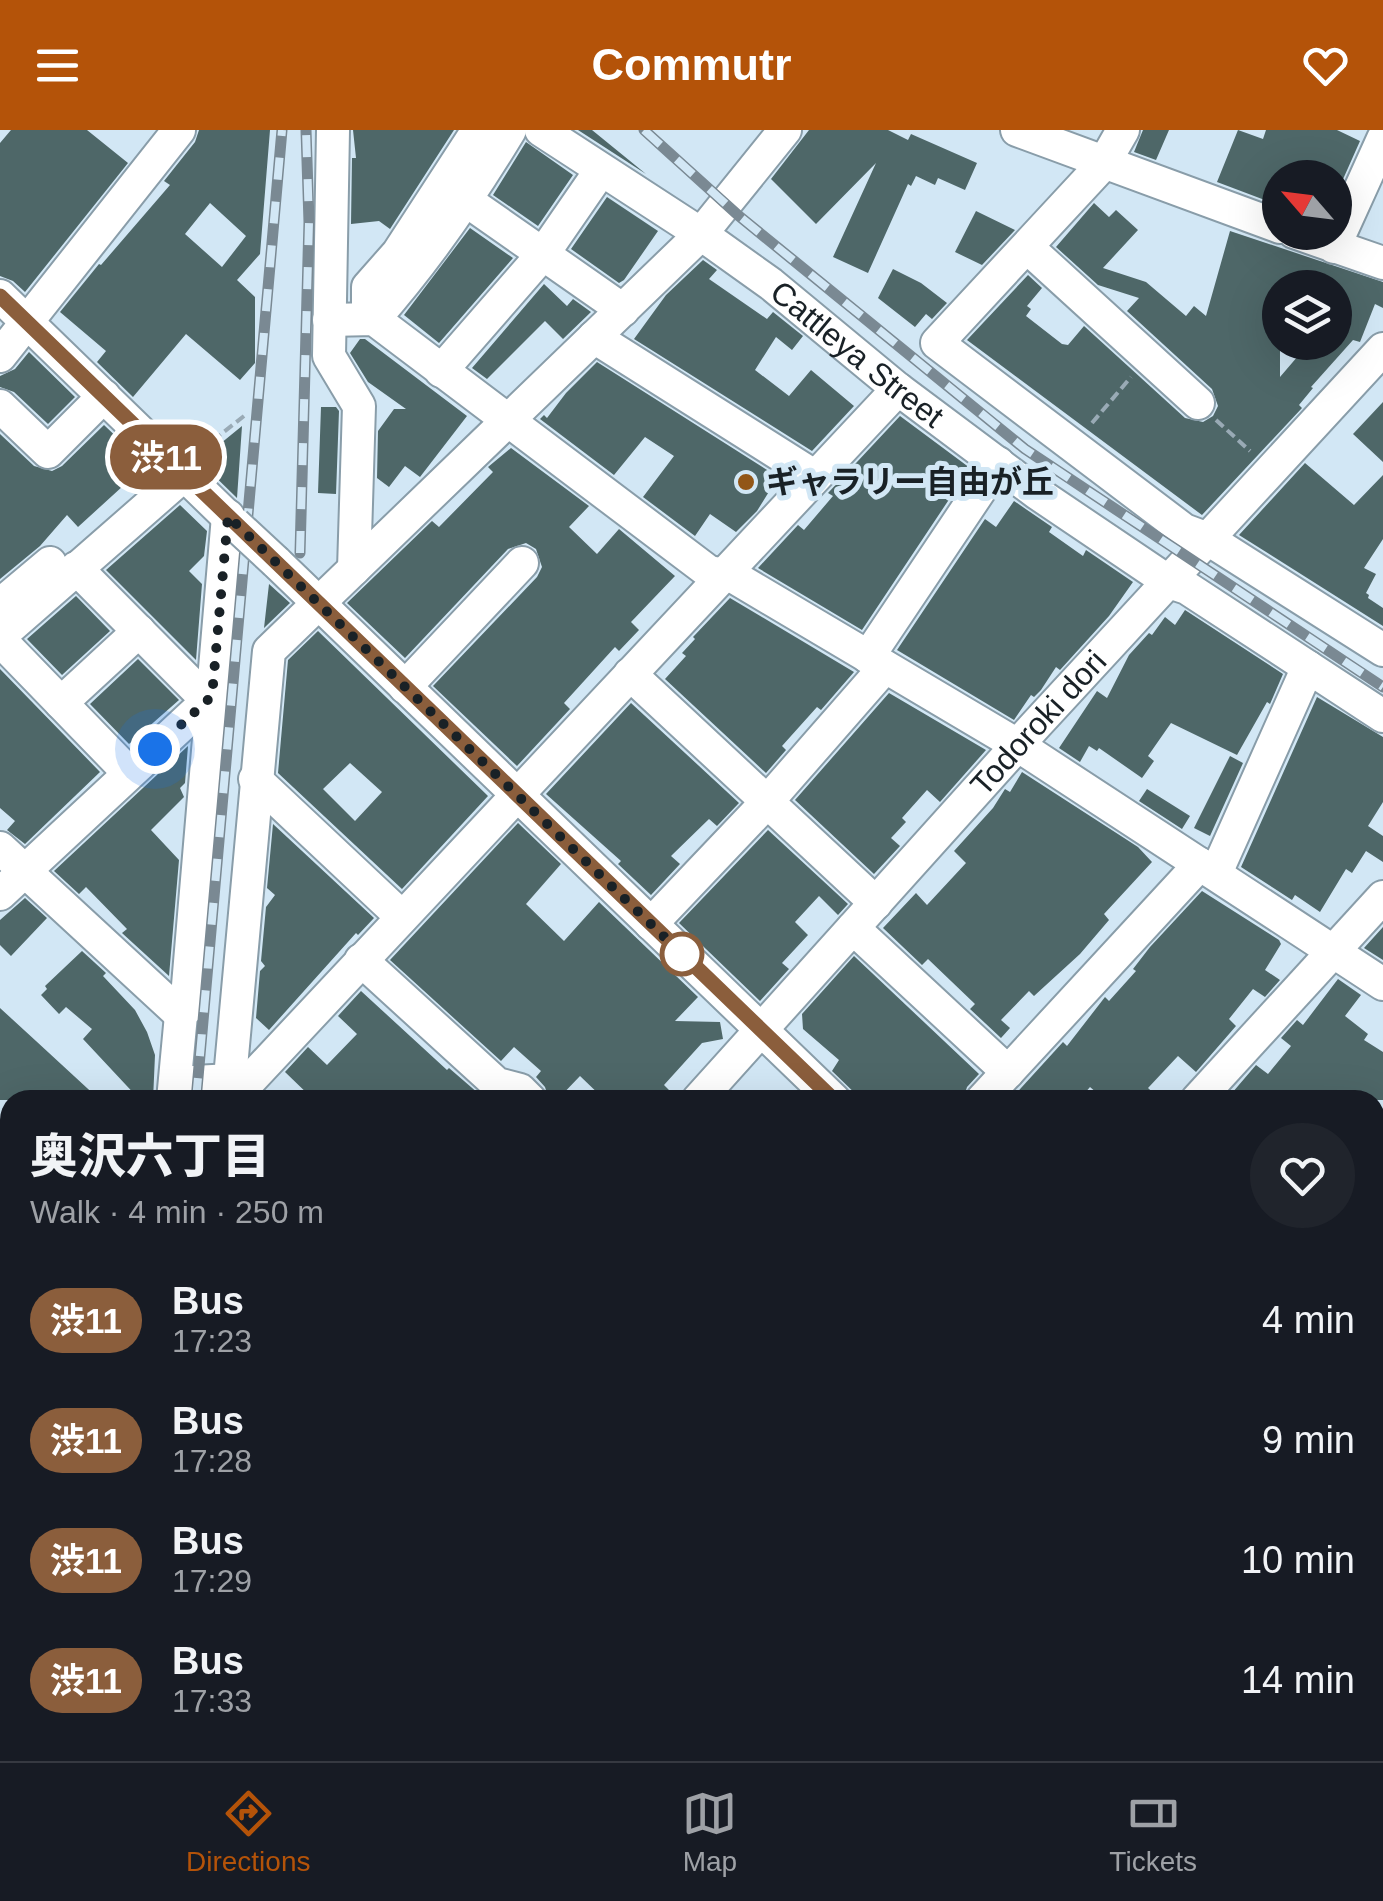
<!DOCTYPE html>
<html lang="en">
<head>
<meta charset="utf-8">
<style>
	body { margin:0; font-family:Helvetica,"Noto Sans JP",sans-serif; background:#20242c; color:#f1f3f6; height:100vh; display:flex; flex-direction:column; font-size:38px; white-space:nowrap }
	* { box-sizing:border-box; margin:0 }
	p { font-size:32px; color:#9ea1a6 }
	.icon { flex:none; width:55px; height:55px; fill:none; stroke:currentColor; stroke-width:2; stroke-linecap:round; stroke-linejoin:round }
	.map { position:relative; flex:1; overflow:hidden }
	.side { position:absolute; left:0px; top:960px; width:1385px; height:672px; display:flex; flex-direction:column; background:#171b24; border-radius:30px 30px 0 0; box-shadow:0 10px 40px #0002 }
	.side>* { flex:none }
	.badge { padding:0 20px; border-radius:32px; font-size:35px; line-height:65px }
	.needle { width:65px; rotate:298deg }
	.buttons { position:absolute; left:1262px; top:30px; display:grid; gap:20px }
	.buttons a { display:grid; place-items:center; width:90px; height:90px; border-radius:50%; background:#171b24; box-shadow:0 10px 40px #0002; font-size:50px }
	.you { position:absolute; width:50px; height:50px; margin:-25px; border:8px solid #fff; border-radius:50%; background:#1a73e8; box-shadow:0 0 0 15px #1a73e833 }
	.map>.badge { position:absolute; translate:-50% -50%; box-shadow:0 0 0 5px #fff }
	.round { display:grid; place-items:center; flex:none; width:105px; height:105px; border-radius:52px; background:#20242c }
	.headline { display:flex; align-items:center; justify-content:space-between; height:170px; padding:0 30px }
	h1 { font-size:48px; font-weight:800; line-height:75px }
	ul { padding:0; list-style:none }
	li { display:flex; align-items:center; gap:30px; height:120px; padding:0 30px }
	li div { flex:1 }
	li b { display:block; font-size:38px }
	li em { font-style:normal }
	li .badge { min-width:110px; font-weight:700; text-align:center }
	header { display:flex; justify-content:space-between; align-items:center; height:130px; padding:0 30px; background:#b45309; color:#fff; font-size:45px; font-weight:800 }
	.tab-bar { display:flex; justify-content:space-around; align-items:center; height:140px; border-top:2px solid #363941; background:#171b24; font-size:28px; color:#9ea1a6 }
	.tab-bar a { display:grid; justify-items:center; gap:5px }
	.tab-bar .active { color:#b45309 }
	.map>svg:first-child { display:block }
	.building { fill:#4e6768; fill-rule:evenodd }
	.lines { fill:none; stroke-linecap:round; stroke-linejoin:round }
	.minor-casing { stroke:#899da9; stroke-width:36 }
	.path { stroke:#99aab5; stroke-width:4; stroke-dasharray:10 5; stroke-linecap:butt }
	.minor { stroke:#fff; stroke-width:32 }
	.rail-casing { stroke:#7a8993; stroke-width:11 }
	.rail { stroke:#d2e7f5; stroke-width:8; stroke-dasharray:22; stroke-linecap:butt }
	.minor-bridge-casing { stroke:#899da9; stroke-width:36; stroke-linecap:butt }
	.minor-bridge { stroke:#fff; stroke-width:32 }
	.line-casing { stroke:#fff; stroke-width:22 }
	.line { stroke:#8b5e3c; stroke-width:15 }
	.walk { stroke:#192126; stroke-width:10; stroke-dasharray:0 18 }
	.poi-dot { fill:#925617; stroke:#d2e7f5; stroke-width:4 }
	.stop-dot { fill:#fff; stroke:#8b5e3c; stroke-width:5 }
	.labels { text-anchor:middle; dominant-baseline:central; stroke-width:10; stroke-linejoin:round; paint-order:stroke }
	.street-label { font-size:32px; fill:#192126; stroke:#d2e7f5 }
	.poi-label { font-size:32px; font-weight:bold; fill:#192126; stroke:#d2e7f5; text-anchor:start }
</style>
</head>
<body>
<header><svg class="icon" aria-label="menu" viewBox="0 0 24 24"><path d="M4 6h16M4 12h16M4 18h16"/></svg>Commutr<svg class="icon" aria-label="heart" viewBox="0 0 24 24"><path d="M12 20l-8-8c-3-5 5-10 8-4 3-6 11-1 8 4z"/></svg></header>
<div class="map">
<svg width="1383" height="1631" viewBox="0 0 1383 1631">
	<rect width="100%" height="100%" fill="#d2e7f5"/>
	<path class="building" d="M 11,0 L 87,0 L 128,33 L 25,162 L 13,151 L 0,146 L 0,13 Z
		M 199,0 L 270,0 L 260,124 L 237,150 L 255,167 L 255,233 L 240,250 L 186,204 L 133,267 L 97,232 L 106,221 L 60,182 L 99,134 L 101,135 L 170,55 L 164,51 L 195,12 ZM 210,73 L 246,106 L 222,137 L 185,104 Z
		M 353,0 L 454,0 L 390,99 L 379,91 L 351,94 L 352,28 L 356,28 Z
		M 578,0 L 592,0 L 646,44 Z
		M 809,0 L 888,0 L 908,10 L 911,4 L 977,33 L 965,60 L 938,48 L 935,55 L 916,46 L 911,56 L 908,54 L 868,143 L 833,127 L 876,33 L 816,94 L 771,49 Z
		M 1143,0 L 1169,0 L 1156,30 L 1134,22 Z
		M 1238,0 L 1263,9 L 1266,0 L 1337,0 L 1360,11 L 1340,56 L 1335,53 L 1335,48 L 1280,48 L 1278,75 L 1217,52 Z
		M 526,12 L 573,45 L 538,96 L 493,65 Z
		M 607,67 L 658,101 L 624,150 L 619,153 L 571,119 Z
		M 1094,73 L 1109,87 L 1116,80 L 1138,100 L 1103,138 L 1146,152 L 1186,186 L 1194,176 L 1206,186 L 1230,101 L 1383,152 L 1383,178 L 1375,174 L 1360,212 L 1353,210 L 1311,257 L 1313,258 L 1299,275 L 1302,278 L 1202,385 L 967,210 L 1028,145 L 1042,158 L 1027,176 L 1031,179 L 1026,186 L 1062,214 L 1068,215 L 1084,196 L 1185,288 L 1203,292 L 1213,286 L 1218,276 L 1212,259 L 1127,181 L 1139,168 L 1098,155 L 1056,117 ZM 1280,150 L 1301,158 L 1335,158 L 1335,212 L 1310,212 L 1280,247 Z
		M 976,81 L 1015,100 L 982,135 L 955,122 Z
		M 470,98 L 513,128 L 439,213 L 404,185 Z
		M 703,130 L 717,140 L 709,149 L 767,189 L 773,182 L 803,206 L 792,220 L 776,207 L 755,240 L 789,266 L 811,240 L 854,276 L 812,321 L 634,209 L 666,165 Z
		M 893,139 L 921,153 L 947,173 L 932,189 L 926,184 L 915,197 L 878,168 Z
		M 544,154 L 567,176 L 573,169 L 591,182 L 563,209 L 545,191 L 487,249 L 472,238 Z
		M 360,209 L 365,209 L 467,286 L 420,347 L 405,336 L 389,357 L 377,348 L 378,301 L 394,279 L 406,279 L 368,252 L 350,223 Z
		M 29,222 L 75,267 L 48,294 L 14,262 L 0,257 L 0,246 L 15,239 Z
		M 597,232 L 778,347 L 757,381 L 736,402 L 710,384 L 695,406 L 643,367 L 674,326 L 645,307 L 614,345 L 540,289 L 544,285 L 547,288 L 566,263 Z
		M 1383,272 L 1383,332 L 1353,304 Z
		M 321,277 L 336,277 L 339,281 L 336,364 L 318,363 Z
		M 900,286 L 970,338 L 862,500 L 758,438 L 798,395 L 804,400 L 833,366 L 828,363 Z
		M 104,295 L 146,335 L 78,397 L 67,385 L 40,416 L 0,449 L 0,304 L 34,336 L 52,341 L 62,336 Z
		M 242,296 L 237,368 L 199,331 Z
		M 511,318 L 589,376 L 569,397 L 597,424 L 619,399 L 675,446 L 631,492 L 639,500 L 619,521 L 615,517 L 564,573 L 570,579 L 517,636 L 433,556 L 537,447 L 542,437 L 536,419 L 526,413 L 508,419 L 405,528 L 347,473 L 432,391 L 439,397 L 493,342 L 488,337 Z
		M 1305,333 L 1354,375 L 1383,345 L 1383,409 L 1364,438 L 1376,444 L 1366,463 L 1369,465 L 1368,468 L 1383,478 L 1383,496 L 1239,405 Z
		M 1014,371 L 1052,397 L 1049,402 L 1083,426 L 1086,420 L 1133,452 L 1109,486 L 1060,540 L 1056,537 L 1041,560 L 1034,567 L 1031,565 L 1014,590 L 897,520 L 985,389 L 996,397 Z
		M 180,375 L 207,401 L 204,426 L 189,441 L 202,454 L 196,530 L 106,440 Z
		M 269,454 L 290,473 L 264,498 Z
		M 76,466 L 110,501 L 62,545 L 27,509 Z
		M 730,468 L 854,542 L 821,580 L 817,577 L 782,616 L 786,620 L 766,643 L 665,549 L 686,526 L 682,523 L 695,509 L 693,507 Z
		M 1185,480 L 1283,544 L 1270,574 L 1267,572 L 1237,625 L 1171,593 L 1148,626 L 1154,631 L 1142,648 L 1099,618 L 1097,621 L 1089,616 L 1080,632 L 1059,618 L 1097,561 L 1107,568 L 1129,525 L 1149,503 L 1152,505 L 1165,487 L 1175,495 Z
		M 318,501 L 488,666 L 402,759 L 278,643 L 288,530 ZM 350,633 L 382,662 L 355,691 L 323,659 Z
		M 138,529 L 179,570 L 129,614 L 90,574 Z
		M 0,539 L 100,642 L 25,714 L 7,700 L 15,691 L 0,678 Z
		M 889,563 L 986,620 L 940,672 L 927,660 L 902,688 L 906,692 L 891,708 L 900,716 L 874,744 L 795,670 Z
		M 1317,567 L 1383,607 L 1383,672 L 1368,696 L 1383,706 L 1383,732 L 1366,721 L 1352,743 L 1346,739 L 1320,782 L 1295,765 L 1292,770 L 1241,737 Z
		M 631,573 L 739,673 L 717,696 L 709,689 L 671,726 L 680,734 L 651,765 L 618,734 L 621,731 L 546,664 Z
		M 188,616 L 185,653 L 180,658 L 184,667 L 151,700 L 179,730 L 169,846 L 122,803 L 127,799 L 86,757 L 79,764 L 54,741 Z
		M 1230,626 L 1243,633 L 1210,706 L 1194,698 Z
		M 1022,642 L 1138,717 L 1152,732 L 1104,784 L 1109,790 L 1080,824 L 1034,866 L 1029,861 L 1001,890 L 1010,898 L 1001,908 L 970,879 L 975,874 L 928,829 L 922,835 L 883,798 L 916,763 L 927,775 L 966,733 L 954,721 L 993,678 L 1005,659 L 1010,662 Z
		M 1147,659 L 1190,686 L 1182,699 L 1139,671 Z
		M 518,693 L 561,734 L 526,774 L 564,811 L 599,772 L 698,867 L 675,891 L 720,892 L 723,909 L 702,913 L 664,955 L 679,970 L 605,970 L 580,946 L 557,970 L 549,970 L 545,957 L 536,947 L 541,941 L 514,917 L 501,931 L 390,830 Z
		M 273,694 L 374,788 L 358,805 L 356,803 L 269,900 L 256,888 L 260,841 L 265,836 L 261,831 L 266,777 L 275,765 L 267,758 Z
		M 768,700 L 848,774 L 838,785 L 819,766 L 795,792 L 808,805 L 782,833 L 789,839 L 760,871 L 679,793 Z
		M 1202,761 L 1279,810 L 1281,814 L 1265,840 L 1280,850 L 1265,867 L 1253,859 L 1229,889 L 1236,896 L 1196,942 L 1178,926 L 1148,958 L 1161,970 L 1105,970 L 1090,957 L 1079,970 L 1010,970 L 1063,912 L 1067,916 L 1105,867 L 1109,871 L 1136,841 L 1133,839 L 1150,817 Z
		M 25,768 L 47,788 L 11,826 L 0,815 L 0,790 Z
		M 1383,797 L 1383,830 L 1364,818 Z
		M 82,821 L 106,843 L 103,846 L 135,880 L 147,902 L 155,925 L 153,970 L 140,970 L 83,909 L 92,899 L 66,877 L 59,884 L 41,865 L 47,859 L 45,856 Z
		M 854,826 L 979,944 L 967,957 L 963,970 L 862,970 L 832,941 L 839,930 L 803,899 L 802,884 Z
		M 1338,849 L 1361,865 L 1345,886 L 1368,904 L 1364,910 L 1383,922 L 1383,970 L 1226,970 L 1256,935 L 1268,944 L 1291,916 L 1281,908 L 1297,890 L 1303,895 Z
		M 361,861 L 447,940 L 449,938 L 486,970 L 314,970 L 285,942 L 308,917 L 327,935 L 357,904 L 338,886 Z
		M 0,878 L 36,911 L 100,970 L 0,970 Z"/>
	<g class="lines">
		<defs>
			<g id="minor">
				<path d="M 333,0 L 329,226 L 359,276 L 354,439"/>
				<path d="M 478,0 L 398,123 L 368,157 L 368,175 L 374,189 C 426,130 469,68 510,0"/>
				<path id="s1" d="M 541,0 L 701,104 L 771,154 L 898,259 L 1037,363 L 1169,452 L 1187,458 L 1383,586"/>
				<path d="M 1017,0 L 1280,97"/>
				<path d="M 1123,0 L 1104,33 L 937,213 L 1184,400 L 1208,409 L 1383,520"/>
				<path d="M 467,71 L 623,180"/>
				<path d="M 1294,102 L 1383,133"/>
				<path d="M 1334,117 L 1383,9"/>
				<path d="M 1028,118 L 1198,273"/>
				<path d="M 0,166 L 235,394"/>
				<path d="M 329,190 L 374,189 L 709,442 L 734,447 L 1019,616 L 1383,854"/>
				<path d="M 594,207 L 814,346"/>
				<path d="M 0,226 L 179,0"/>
				<path d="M 441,241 L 543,124 L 601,40"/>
				<path d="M 0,276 L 48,322 L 104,266"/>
				<path d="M 276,432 L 834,970"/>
				<path d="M 76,438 L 207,570"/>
				<path d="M 0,475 L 50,433"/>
				<path d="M 0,506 L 184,345"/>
				<path d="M 0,510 L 129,643"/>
				<path d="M 868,527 L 998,333"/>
				<path d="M 630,544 L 876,773"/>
				<path d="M 405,557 L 522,433"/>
				<path d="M 61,573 L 139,501"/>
				<path d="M 255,649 L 402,787"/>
				<path d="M 0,718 L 181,885"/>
				<path d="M 1216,743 L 1308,537"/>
				<path d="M 0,764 L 213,566"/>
				<path d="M 651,794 L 766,673 L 885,537"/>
				<path d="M 853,798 L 1008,942"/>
				<path d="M 361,830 L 497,954 L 520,960 L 530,970"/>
				<path d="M 175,953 L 251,949 L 898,259"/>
				<path d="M 173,970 L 181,885 L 186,879 L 228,386"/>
				<path d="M 228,970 L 269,521 L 701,104 L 785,0"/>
				<path id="s2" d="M 698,970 L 1033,598 L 1383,219"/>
				<path d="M 982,970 L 1200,734"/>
				<path d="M 1197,970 L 1383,767"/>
				<path d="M 0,1208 L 10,1198"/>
				<path d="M 1375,1258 L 1383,1250"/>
				<path d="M 1375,1329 L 1383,1337"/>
				<path d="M 0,1364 L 10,1373"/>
				<path d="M 1375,1486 L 1383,1493"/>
				<path d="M 477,1622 L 487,1631"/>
				<path d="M 988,1622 L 998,1631"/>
				<path d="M 1231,1622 L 1237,1631"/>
				<path d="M 92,1631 L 100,1622"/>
				<path d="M 294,1631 L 302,1622"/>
				<path d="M 589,1631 L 597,1622"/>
				<path d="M 1039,1631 L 1047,1622"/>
			</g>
		</defs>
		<use href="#minor" class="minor-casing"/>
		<path class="path" d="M 1216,290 L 1250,321
			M 1092,293 L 1131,247
			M 201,320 L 244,286
			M 0,1517 L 10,1526
			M 0,1600 L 10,1589"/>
		<use href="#minor" class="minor"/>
		<defs>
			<path id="rail" d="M 644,0 L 739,86 L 1025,319 L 1383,557
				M 300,423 L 309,92 L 306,0
				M 196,970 L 282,0
				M 139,1631 L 141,1622"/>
		</defs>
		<use href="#rail" class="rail-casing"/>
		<use href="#rail" class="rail"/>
		<defs>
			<path id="minor-bridge" d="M 235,394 L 276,432"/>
		</defs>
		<use href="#minor-bridge" class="minor-bridge-casing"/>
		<use href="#minor-bridge" class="minor-bridge"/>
	</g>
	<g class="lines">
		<defs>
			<path id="line" d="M 0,166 L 834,970"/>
		</defs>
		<use href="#line" class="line-casing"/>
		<use href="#line" class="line"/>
		<path class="walk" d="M 155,619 L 212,566 L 228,386 L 682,824"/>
	</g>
	<circle class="poi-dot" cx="746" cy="352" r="10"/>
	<circle class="stop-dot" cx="682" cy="824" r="20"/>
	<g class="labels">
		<g class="street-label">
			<text stroke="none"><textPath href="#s1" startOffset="388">Cattleya Street</textPath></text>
			<text stroke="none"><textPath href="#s2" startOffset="508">Todoroki dori</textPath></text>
		</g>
		<g class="poi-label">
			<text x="766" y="352">ギャラリー自由が丘</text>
		</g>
	</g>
</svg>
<div class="buttons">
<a><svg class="needle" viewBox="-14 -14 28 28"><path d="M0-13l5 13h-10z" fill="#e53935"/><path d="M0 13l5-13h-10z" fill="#9ea1a6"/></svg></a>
<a><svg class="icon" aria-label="layers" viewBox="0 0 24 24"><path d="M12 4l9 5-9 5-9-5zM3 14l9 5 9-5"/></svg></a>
</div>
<div class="you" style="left:155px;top:619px"></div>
<b class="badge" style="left:166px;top:327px;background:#8b5e3c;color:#fff">渋11</b>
<section class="side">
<div class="headline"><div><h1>奥沢六丁目</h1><p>Walk · 4 min · 250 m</p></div><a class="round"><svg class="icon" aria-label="heart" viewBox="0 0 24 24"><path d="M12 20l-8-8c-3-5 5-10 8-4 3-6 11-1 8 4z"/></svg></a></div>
<ul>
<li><span class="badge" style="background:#8b5e3c;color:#fff">渋11</span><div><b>Bus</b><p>17:23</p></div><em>4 min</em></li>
<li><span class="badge" style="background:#8b5e3c;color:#fff">渋11</span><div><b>Bus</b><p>17:28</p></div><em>9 min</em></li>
<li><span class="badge" style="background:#8b5e3c;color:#fff">渋11</span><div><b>Bus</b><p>17:29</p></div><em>10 min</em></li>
<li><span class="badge" style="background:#8b5e3c;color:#fff">渋11</span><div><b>Bus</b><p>17:33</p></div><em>14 min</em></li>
</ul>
</section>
</div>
<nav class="tab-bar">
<a class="active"><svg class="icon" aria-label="directions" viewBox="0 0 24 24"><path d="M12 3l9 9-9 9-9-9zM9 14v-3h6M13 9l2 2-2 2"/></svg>Directions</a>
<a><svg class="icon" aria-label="map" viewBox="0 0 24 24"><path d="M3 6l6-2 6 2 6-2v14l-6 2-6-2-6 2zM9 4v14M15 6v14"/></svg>Map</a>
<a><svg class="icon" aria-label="tickets" viewBox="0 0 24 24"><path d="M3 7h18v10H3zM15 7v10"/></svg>Tickets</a>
</nav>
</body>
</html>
